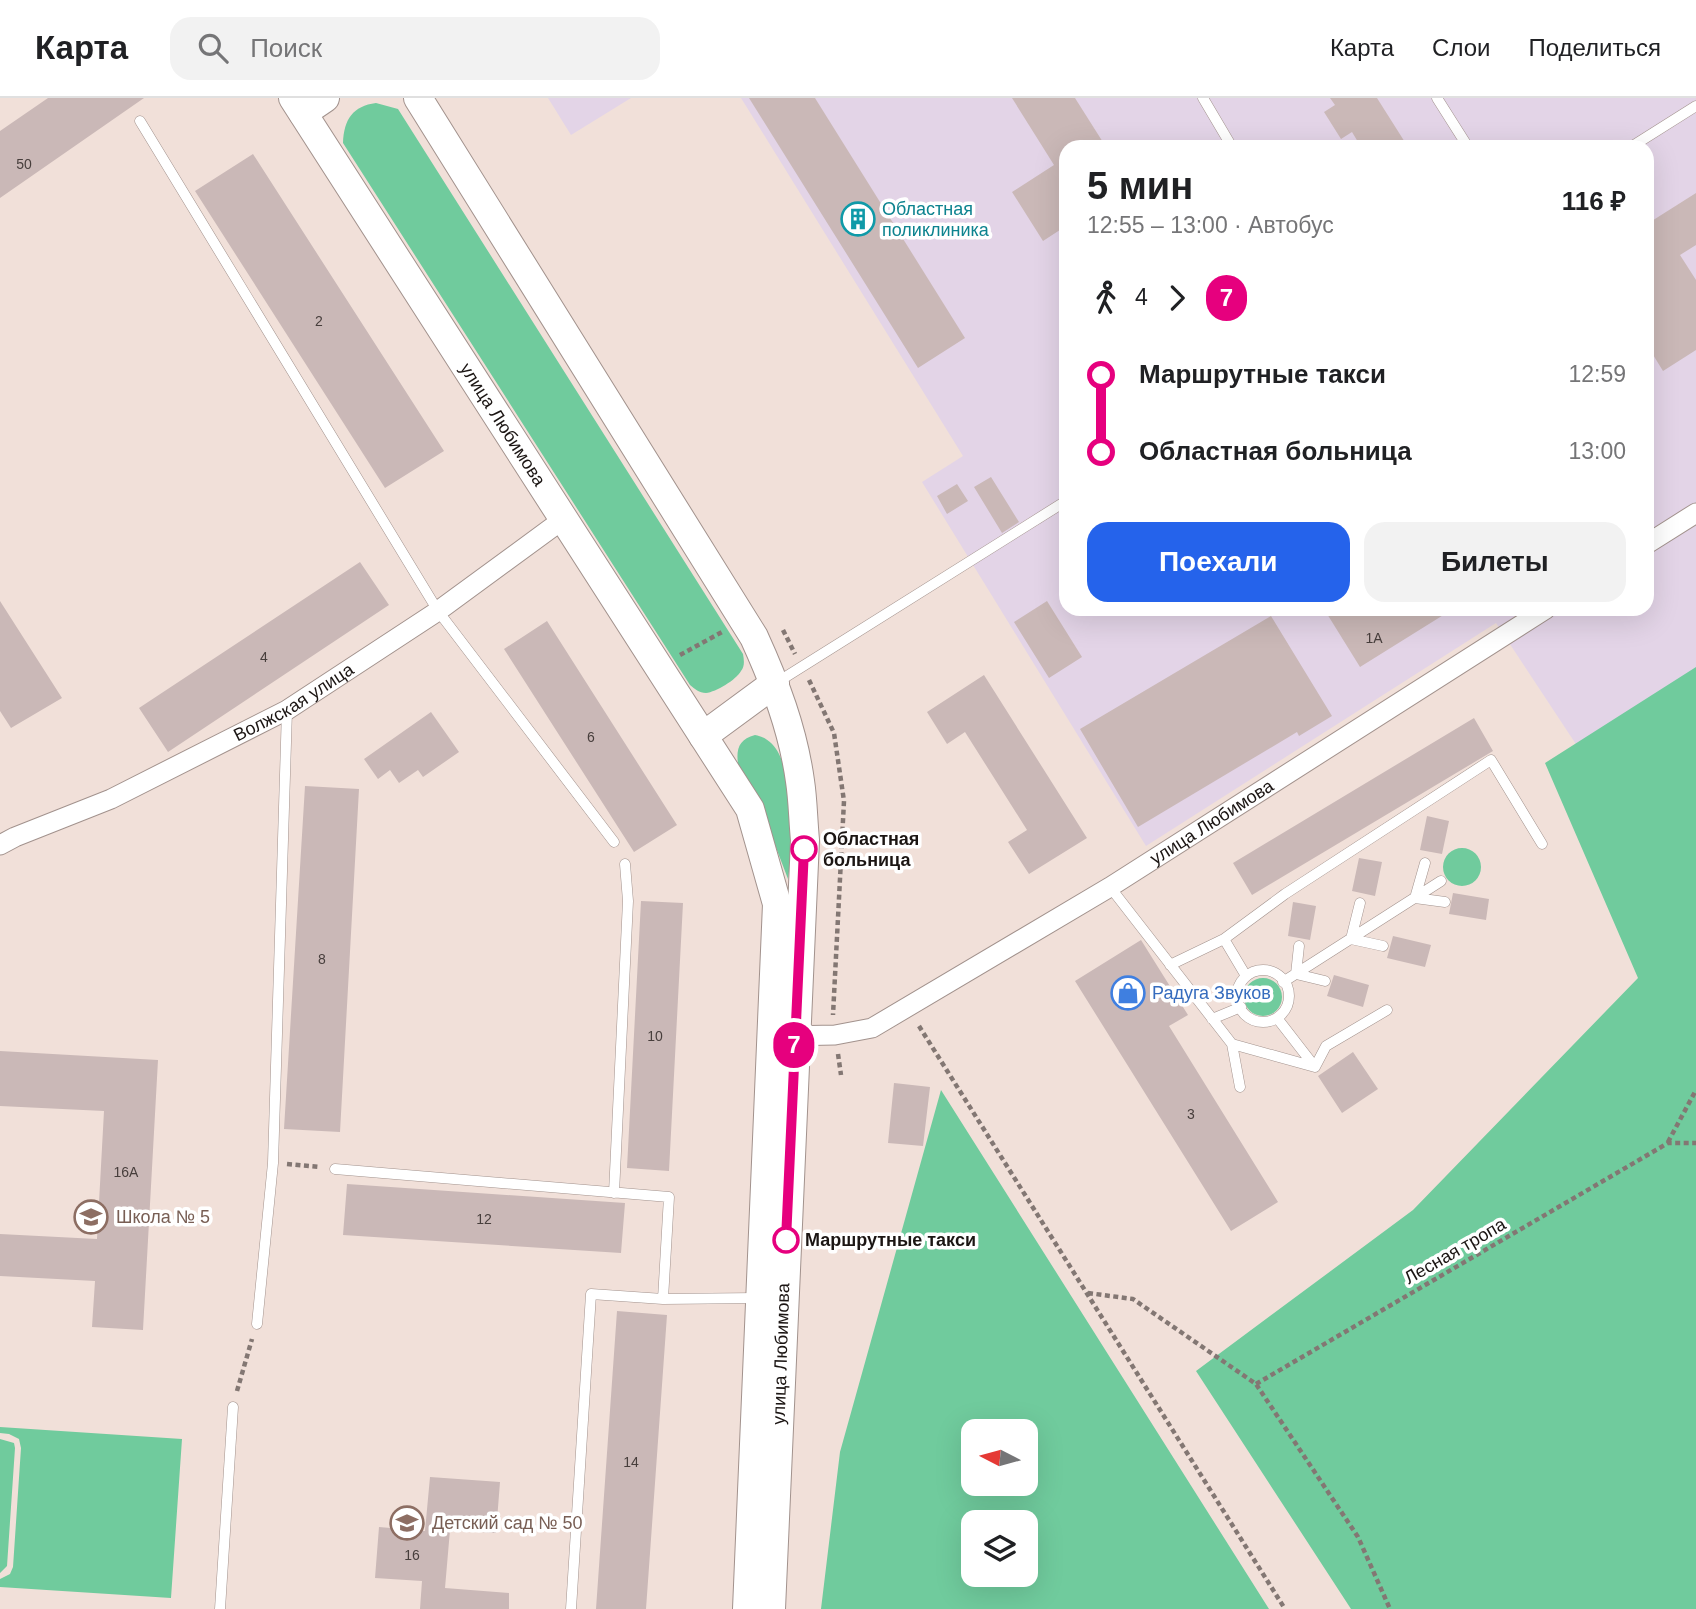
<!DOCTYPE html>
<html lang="ru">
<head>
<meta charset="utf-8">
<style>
	body { margin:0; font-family:Helvetica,sans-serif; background:#f2f2f2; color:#202124; height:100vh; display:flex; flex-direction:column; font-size:26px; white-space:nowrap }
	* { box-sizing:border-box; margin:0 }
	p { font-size:23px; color:#757577 }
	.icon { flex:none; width:38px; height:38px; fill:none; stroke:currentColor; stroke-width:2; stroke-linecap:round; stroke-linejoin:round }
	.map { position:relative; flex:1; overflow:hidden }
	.details { position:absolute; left:1059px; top:42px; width:595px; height:476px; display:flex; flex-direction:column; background:#fff; border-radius:21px; box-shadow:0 7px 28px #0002 }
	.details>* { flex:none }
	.badge { padding:0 14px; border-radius:23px; font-size:24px; line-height:46px }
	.needle { width:46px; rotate:276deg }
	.controls { position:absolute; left:961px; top:1321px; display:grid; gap:14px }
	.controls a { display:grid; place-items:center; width:77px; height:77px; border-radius:14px; background:#fff; box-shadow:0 7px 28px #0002; font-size:35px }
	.map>.badge { position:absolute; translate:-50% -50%; box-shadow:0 0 0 4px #fff }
	.legs { display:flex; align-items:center; gap:10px; height:77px; padding:0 28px; font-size:23px }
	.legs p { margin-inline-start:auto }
	.headline { display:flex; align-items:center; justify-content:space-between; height:119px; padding:0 28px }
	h1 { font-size:38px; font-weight:600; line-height:52px }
	.primary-button { display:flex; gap:14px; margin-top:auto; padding:14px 28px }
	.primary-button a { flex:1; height:80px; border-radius:21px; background:#2563eb; color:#fff; font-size:28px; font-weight:600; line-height:80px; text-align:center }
	.primary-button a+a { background:#f2f2f2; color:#202124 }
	ul { padding:0 28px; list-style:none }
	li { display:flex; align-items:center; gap:24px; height:77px; font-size:26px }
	li i { display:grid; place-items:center; width:10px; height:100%; margin:0 9px; background:currentColor }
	li i::after { content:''; width:18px; height:18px; margin:-9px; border:5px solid; border-radius:50%; background:#fff }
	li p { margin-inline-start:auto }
	li:first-child i { background:linear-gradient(#0000 50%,currentColor 0) }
	li:last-child i { background:linear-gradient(currentColor 50%,#0000 0) }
	header { display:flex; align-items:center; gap:42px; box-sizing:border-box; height:98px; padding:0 35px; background:#fff; border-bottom:2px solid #e0e0e0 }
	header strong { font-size:33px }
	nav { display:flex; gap:38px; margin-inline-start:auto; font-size:24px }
	.search { width:490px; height:63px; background:#f2f2f2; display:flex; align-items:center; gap:18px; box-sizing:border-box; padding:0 24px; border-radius:21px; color:#757577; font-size:26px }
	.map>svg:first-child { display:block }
	.medical { fill:#e3d4e7; fill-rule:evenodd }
	.green { fill:#70cb9d; fill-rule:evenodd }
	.building { fill:#cab8b7 }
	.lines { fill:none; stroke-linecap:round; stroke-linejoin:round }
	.service-casing { stroke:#a2928d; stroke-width:11 }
	.minor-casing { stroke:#a2928d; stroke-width:21 }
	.secondary-casing { stroke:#a2928d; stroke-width:30 }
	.path { stroke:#837773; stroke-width:4.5; stroke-dasharray:5 3.5; stroke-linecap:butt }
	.service { stroke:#fff; stroke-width:10 }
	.minor { stroke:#fff; stroke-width:19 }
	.secondary { stroke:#fff; stroke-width:28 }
	.line-1-casing { stroke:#fff; stroke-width:16 }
	.line-1 { stroke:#e6007e; stroke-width:10 }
	.stop-1-dot { fill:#fff; stroke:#e6007e; stroke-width:3.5 }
	.labels { text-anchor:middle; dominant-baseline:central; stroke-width:7; stroke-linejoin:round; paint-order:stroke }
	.number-label { font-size:14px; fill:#473e3c }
	.culture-label { font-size:18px; fill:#0d838f; stroke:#fff; text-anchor:start }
	.street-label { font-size:18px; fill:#1b1513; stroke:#fff }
	.stop-label { font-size:18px; font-weight:bold; fill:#1b1513; stroke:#fff; text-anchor:start }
	.shop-label { font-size:18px; fill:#366cbe; stroke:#fff; text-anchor:start }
	.education-label { font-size:18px; fill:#785e54; stroke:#fff; text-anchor:start }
</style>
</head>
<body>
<header>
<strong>Карта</strong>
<div class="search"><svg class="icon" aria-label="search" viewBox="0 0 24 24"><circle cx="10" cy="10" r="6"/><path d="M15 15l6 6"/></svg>Поиск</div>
<nav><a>Карта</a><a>Слои</a><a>Поделиться</a></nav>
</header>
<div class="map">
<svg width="1696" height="1511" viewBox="0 0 1696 1511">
	<rect width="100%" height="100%" fill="#f1e0d9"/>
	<path class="medical" d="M 548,0 L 631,0 L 571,37 Z
		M 741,0 L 1696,0 L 1696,604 L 1591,669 L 1496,525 L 1146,748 L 922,384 L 963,358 ZM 1066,49 L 1647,49 L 1647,511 L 1066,511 Z"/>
	<path class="green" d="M 376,5 L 398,11 L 743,556 C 744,562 745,568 741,573 C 736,582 716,594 706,595 C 699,595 695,591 690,587 L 343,45 C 344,21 353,8 376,5 Z
		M 1696,569 L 1696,1511 L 1351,1511 L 1196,1273 L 1413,1112 L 1638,880 L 1545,665 Z
		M 755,637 C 766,639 774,646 779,656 C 792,681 793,753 788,781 L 767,726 L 738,666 C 736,651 739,641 755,637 Z
		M1443 769a19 19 0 1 1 38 0a19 19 0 1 1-38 0Z
		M1244 899a19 19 0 1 1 38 0a19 19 0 1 1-38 0Z
		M 941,992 L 1269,1511 L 821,1511 L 840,1354 ZM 973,1334 L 1026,1334 L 1026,1386 L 973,1386 ZM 973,1424 L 1026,1424 L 1026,1477 L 973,1477 Z
		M 0,1329 L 182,1341 L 171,1500 L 0,1489 L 0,1481 L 10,1476 L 13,1469 L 21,1350 L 19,1341 L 9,1336 L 0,1335 Z
		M 0,1341 L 14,1345 L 15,1350 L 7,1468 L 0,1475 Z"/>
	<path class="building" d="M 48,0 L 144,0 L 0,100 L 0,33 Z
		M 749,0 L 815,0 L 965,240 L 918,270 Z
		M 1012,0 L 1075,0 L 1106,49 L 1066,49 L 1066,128 L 1043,143 L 1012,94 L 1054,67 Z
		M 1330,0 L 1377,0 L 1408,49 L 1361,49 L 1352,34 L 1341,41 L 1324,14 L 1335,7 Z
		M 253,56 L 444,353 L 385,390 L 195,93 Z
		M 1696,95 L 1696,147 L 1680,157 L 1696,182 L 1696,252 L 1663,273 L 1647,247 L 1647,126 Z
		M 991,379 L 1019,424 L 1002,435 L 974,389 Z
		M 957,386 L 968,403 L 947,416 L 937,398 Z
		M 360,464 L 389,507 L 168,654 L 139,610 Z
		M 0,503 L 62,600 L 11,630 L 0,613 Z
		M 1047,503 L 1082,559 L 1049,580 L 1014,524 Z
		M 1324,511 L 1453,511 L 1360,569 Z
		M 1271,518 L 1332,618 L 1299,638 L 1297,634 L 1138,729 L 1080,631 Z
		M 547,523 L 677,727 L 634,754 L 504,551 Z
		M 984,577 L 1087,740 L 1029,776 L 1008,744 L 1027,732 L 965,634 L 947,646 L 927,614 Z
		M 431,614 L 459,654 L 423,679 L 418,672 L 399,685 L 390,672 L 378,681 L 364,661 Z
		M 1474,620 L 1493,653 L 1252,797 L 1233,765 Z
		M 305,688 L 359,691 L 340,1034 L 284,1031 Z
		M 1427,718 L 1449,723 L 1442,756 L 1420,752 Z
		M 1359,760 L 1382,764 L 1375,798 L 1352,793 Z
		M 1453,795 L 1489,801 L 1486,822 L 1449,816 Z
		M 641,803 L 683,805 L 669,1073 L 627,1070 Z
		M 1293,804 L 1316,808 L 1310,842 L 1288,838 Z
		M 1393,838 L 1431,847 L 1425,869 L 1387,860 Z
		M 1141,842 L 1188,917 L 1169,928 L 1278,1104 L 1231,1133 L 1075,883 Z
		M 1334,877 L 1369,887 L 1363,909 L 1327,898 Z
		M 0,953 L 158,962 L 143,1232 L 92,1229 L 95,1183 L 0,1178 L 0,1136 L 97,1141 L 104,1013 L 0,1008 Z
		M 1353,954 L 1378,991 L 1342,1015 L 1318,978 Z
		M 894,985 L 930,989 L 923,1048 L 888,1045 Z
		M 347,1086 L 625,1105 L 621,1155 L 343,1137 Z
		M 617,1213 L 667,1217 L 646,1511 L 596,1511 Z
		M 430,1379 L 500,1384 L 496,1435 L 450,1432 L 445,1490 L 509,1495 L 509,1511 L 420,1511 L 422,1483 L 375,1480 L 379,1429 L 425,1433 Z"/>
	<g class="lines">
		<defs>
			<path id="service" d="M 1203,0 L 1232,49
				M 1437,0 L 1468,49
				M 140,23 L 438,513 L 614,744
				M 1631,49 L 1696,8
				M 776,585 L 1066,403
				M 1425,765 L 1415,800 L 1445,804
				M 1110,789 L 1232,946 L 1240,989
				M 1360,805 L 1351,841 L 1383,848
				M 1224,841 L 1246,878
				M 1299,848 L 1296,876 L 1325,883
				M 1170,867 L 1224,841 L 1285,796 L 1491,662 L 1542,746
				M1237 898a26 26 0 1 1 52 0a26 26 0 1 1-52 0Z
				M 1283,884 L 1441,783
				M 1277,920 L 1315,969
				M 1212,921 L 1241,909
				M 1232,946 L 1315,969 L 1326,948 L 1387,912
				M 335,1071 L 669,1099 L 663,1201
				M 614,1095 L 628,803 L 625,766
				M 257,1226 L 273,1065 L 287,612
				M 220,1511 L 233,1309
				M 571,1511 L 591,1196 L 663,1201 L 757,1200"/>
			<g id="minor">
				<path d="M 1647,446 L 1696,415"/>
				<path id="s1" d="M 0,747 L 15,739 L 111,701 L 287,612 L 438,513 L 554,428 L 566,423"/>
				<path id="s2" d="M 785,938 L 835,937 L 872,930 L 1110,789 L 1546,511"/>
			</g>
			<g id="secondary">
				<path id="s3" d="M 293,0 L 750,711 L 777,806 L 747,1511"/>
				<path d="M 418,0 L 754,539 C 775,585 793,632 800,683 C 803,702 803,722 805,742 L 771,1511"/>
				<path d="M 303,15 L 325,0"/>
				<path d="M 703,638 L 775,585"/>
			</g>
		</defs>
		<use href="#service" class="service-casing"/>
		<use href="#minor" class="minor-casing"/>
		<use href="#secondary" class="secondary-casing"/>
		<path class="path" d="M 783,532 L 795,556
			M 680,557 L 722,534
			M 809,582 L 834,635 L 844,703 L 833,917
			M 919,928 L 1285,1511
			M 838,956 L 841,977
			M 1668,1044 L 1696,992
			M 287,1066 L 320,1069
			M 1088,1195 L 1133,1201 L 1256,1286 L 1358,1439 L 1390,1511
			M 1256,1286 L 1668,1045 L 1696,1045
			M 237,1293 L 252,1241"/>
		<use href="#service" class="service"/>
		<use href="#minor" class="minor"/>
		<use href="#secondary" class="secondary"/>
	</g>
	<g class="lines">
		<defs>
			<path id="line-1" d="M 786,1142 L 804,751"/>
		</defs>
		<use href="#line-1" class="line-1-casing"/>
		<use href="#line-1" class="line-1"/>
	</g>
	<defs>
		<symbol id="building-ring" viewBox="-11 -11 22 22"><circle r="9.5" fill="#fff" stroke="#0f9aa8" stroke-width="1.5"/><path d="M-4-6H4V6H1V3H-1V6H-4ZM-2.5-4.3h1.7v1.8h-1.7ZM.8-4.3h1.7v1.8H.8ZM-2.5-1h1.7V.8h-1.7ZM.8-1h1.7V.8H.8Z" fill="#0f9aa8"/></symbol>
		<symbol id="shop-ring" viewBox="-11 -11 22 22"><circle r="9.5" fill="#fff" stroke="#3f7fe0" stroke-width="1.5"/><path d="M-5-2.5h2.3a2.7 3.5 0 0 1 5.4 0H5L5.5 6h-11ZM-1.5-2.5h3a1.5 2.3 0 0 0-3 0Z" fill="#3f7fe0"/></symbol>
		<symbol id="school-ring" viewBox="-11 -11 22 22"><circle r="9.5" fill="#fff" stroke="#8d6e63" stroke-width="1.5"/><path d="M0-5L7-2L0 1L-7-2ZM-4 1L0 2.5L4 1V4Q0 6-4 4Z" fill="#8d6e63"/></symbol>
	</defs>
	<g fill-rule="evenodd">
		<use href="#building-ring" x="839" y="102" width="38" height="38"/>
		<use href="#shop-ring" x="1109" y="876" width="38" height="38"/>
		<use href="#school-ring" x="72" y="1100" width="38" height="38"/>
		<use href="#school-ring" x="388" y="1406" width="38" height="38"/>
	</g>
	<g class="stop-1-dot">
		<circle cx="804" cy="751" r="12"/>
		<circle cx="786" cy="1142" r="12"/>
	</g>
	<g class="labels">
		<g class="number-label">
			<text x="24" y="66">50</text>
			<text x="319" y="223">2</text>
			<text x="1374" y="540">1А</text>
			<text x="264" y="559">4</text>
			<text x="591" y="639">6</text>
			<text x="322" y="861">8</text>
			<text x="655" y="938">10</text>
			<text x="1191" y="1016">3</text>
			<text x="126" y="1074">16А</text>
			<text x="484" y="1121">12</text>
			<text x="631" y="1364">14</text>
			<text x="412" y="1457">16</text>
		</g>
		<g class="culture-label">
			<text x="882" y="111">Областная<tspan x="882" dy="21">поликлиника</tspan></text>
		</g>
		<g class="street-label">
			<text stroke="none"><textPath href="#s3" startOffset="388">улица Любимова</textPath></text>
			<text stroke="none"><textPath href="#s1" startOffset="327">Волжская улица</textPath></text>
			<text stroke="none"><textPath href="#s2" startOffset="485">улица Любимова</textPath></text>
			<text transform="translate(1455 1153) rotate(-30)">Лесная тропа</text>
			<text transform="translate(781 1256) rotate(-88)">улица Любимова</text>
		</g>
		<g class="stop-label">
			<text x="823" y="741">Областная<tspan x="823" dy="21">больница</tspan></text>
			<text x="805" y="1142">Маршрутные такси</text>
		</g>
		<g class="shop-label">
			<text x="1152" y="895">Радуга Звуков</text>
		</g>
		<g class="education-label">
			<text x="116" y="1119">Школа № 5</text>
			<text x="432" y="1425">Детский сад № 50</text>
		</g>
	</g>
</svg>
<div class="controls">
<a><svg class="needle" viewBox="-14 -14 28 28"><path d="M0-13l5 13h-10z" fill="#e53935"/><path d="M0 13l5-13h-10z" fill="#757577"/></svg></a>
<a><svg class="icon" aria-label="layers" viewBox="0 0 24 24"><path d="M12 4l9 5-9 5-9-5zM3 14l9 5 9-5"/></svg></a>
</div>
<b class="badge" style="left:794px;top:947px;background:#e6007e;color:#fff">7</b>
<section class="details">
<div class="headline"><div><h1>5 мин</h1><p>12:55 – 13:00 · Автобус</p></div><b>116 ₽</b></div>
<div class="legs"><svg class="icon" aria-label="walk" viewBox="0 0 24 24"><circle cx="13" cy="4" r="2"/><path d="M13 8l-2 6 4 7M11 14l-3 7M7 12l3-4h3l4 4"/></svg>4<svg class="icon" aria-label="forward" viewBox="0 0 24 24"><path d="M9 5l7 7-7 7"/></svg><b class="badge" style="background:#e6007e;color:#fff">7</b></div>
<ul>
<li><i style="color:#e6007e"></i><b>Маршрутные такси</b><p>12:59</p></li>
<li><i style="color:#e6007e"></i><b>Областная больница</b><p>13:00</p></li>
</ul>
<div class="primary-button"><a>Поехали</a><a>Билеты</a></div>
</section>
</div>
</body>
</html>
